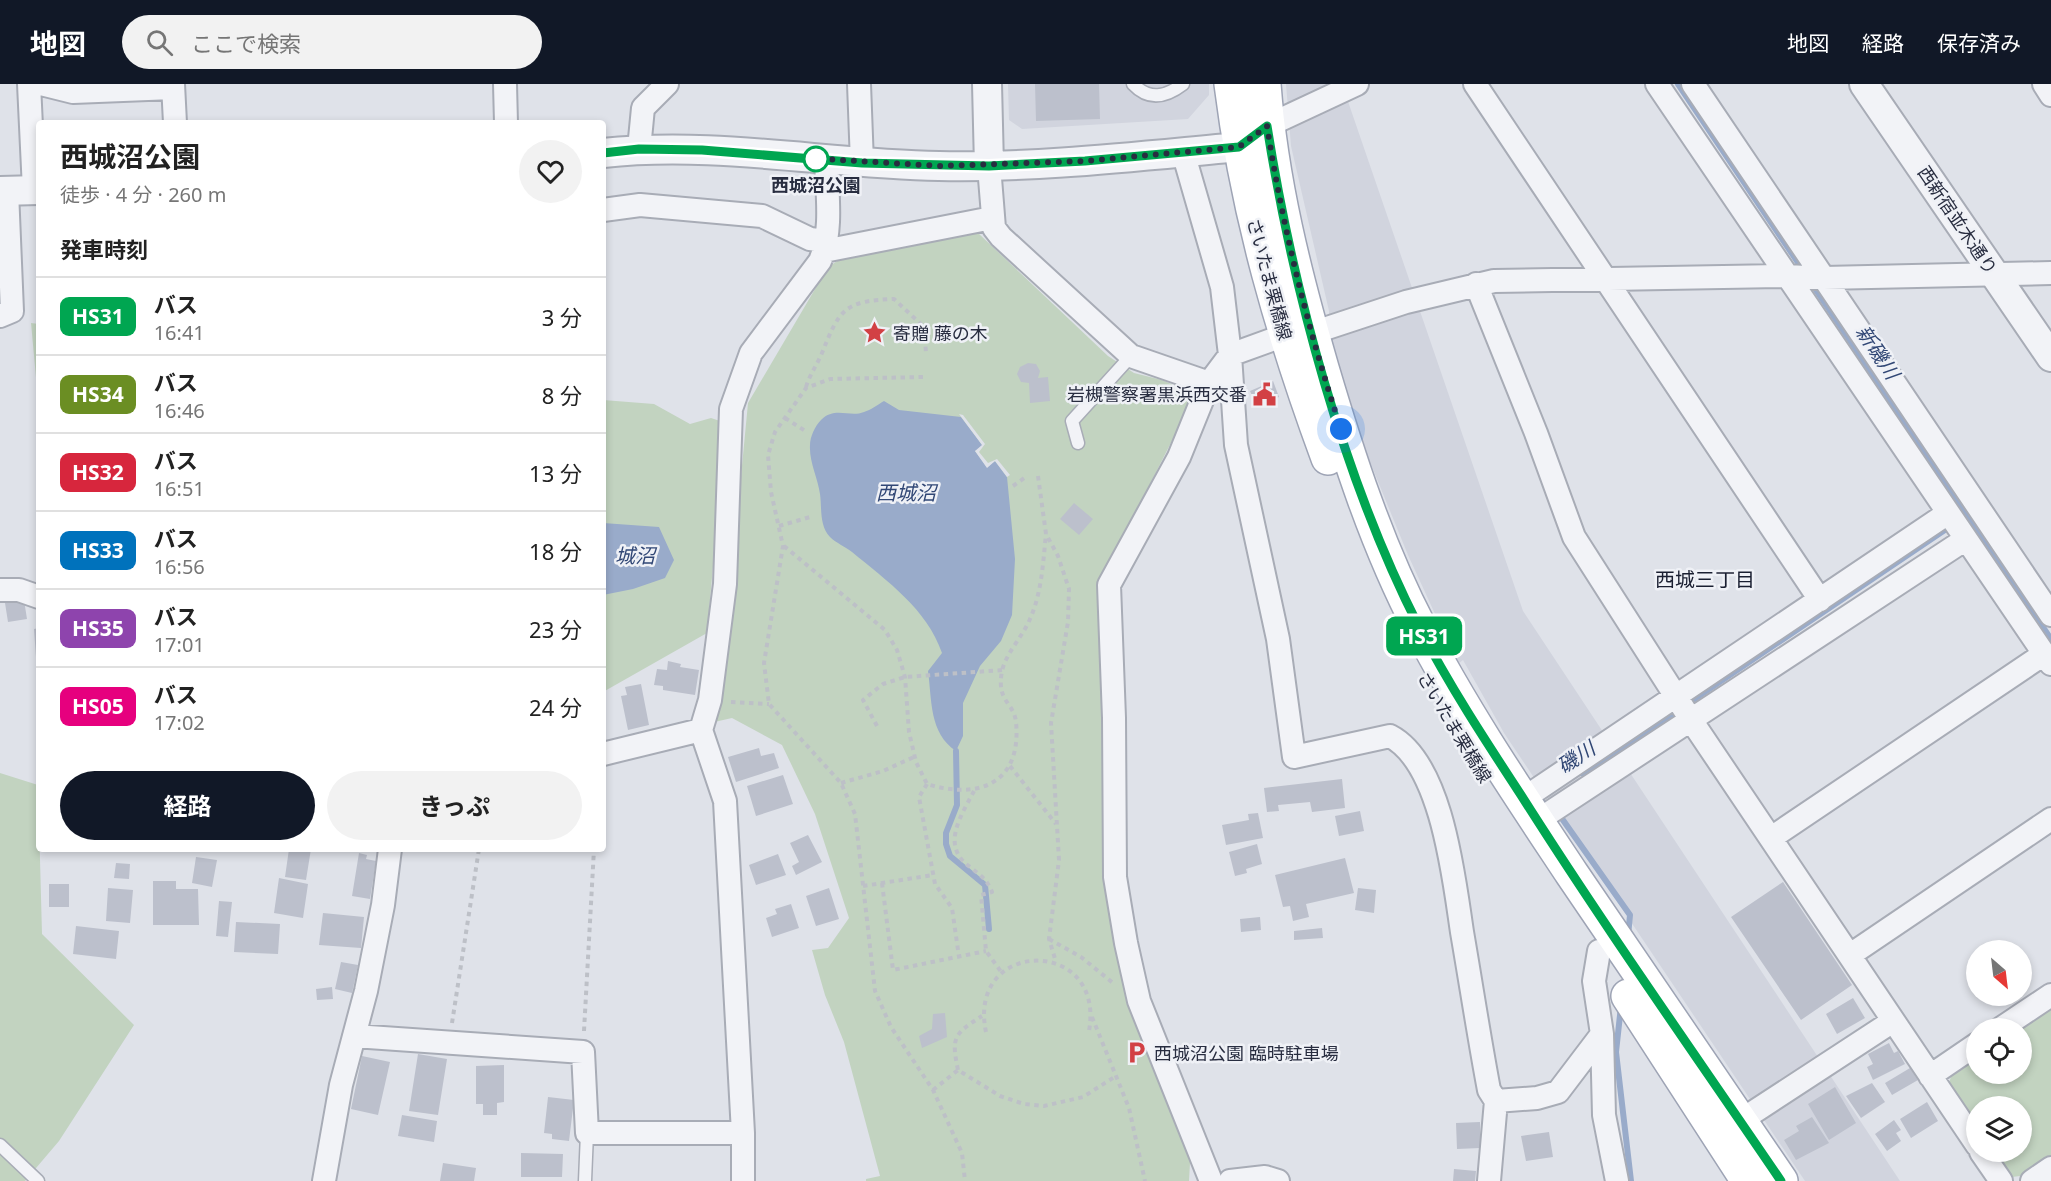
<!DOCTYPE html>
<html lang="ja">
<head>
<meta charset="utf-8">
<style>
	body { margin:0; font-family:"Noto Sans","Noto Sans JP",sans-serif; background:#f2f2f2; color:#222; height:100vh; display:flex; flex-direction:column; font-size:22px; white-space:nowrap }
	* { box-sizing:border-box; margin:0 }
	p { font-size:20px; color:#767676 }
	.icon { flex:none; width:33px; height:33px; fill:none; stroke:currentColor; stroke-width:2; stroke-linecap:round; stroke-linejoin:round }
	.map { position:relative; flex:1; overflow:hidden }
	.sheet { position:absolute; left:36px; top:36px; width:570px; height:732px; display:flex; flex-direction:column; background:#fff; border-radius:6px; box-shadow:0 3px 9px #0003 }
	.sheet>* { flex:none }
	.badge { padding:0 12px; border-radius:9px; font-size:21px; line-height:39px }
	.needle { width:39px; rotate:152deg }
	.controls { position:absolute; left:1966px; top:856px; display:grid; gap:12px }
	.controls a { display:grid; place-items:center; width:66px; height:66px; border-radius:50%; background:#fff; box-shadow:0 3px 9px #0003; font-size:30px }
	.you { position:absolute; width:30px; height:30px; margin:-15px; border:4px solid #fff; border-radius:50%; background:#1a73e8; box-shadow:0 0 0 9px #1a73e833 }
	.map>.badge { position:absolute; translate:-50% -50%; box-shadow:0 0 0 3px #fff }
	h2 { padding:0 24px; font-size:22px; line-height:54px }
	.round { display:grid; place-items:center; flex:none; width:63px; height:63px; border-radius:32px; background:#f2f2f2 }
	.headline { display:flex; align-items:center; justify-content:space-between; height:102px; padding:0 24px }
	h1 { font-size:28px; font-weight:700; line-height:45px }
	.button { display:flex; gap:12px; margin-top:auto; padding:12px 24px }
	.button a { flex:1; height:69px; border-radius:36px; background:#111827; color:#fff; font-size:24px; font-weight:700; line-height:69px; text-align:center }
	.button a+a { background:#f2f2f2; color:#222 }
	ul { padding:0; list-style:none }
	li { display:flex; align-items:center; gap:18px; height:78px; padding:0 24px; border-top:2px solid #e0e0e0 }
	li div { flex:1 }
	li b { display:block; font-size:22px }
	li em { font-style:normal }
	li .badge { min-width:66px; font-weight:700; text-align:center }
	header { display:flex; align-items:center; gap:36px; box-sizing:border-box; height:84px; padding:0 30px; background:#111827; color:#fff }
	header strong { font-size:28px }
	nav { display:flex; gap:33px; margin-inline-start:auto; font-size:21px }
	.search { width:420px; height:54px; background:#f2f2f2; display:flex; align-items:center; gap:15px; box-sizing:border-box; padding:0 21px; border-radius:33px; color:#767676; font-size:22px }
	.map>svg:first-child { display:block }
	.built { fill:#d1d4de }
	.green { fill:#c2d3c0 }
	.water { fill:#99abca }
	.pier { fill:#dfe2e9 }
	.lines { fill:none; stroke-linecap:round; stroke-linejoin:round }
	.stream { stroke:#99abca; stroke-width:6 }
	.building { fill:#bcc0cc }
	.service-casing { stroke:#a8acb6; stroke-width:15 }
	.minor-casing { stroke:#a8acb6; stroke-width:26 }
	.tertiary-casing { stroke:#a8acb6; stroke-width:32 }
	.primary-casing { stroke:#9ea4b5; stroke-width:36 }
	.path { stroke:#bdc0c7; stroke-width:4; stroke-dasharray:4.5 4.5; stroke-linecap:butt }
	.service { stroke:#f2f3f7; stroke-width:12 }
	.minor { stroke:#f2f3f7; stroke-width:22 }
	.tertiary { stroke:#f2f3f7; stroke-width:28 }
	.primary { stroke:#fff; stroke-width:33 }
	.line-casing { stroke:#fff; stroke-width:14 }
	.line { stroke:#00a651; stroke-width:9 }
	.walk { stroke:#282d40; stroke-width:6; stroke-dasharray:0 10.8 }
	.stop-dot { fill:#fff; stroke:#00a651; stroke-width:3 }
	.labels { text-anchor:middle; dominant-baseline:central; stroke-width:5; stroke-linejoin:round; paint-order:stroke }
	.stop-label { font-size:18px; font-weight:bold; fill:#282d40; stroke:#eff1f6 }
	.street-label { font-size:18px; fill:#282d40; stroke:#eff1f6 }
	.poi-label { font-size:18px; fill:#282d40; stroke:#eff1f6; text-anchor:start }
	.water-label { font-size:20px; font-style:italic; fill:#314775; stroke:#eff1f6 }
	.neighbourhood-label { font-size:20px; fill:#1a1f31; stroke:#eff1f6 }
</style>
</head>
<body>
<header>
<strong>地図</strong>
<div class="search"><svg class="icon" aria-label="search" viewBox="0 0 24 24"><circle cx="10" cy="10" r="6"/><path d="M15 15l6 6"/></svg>ここで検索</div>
<nav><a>地図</a><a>経路</a><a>保存済み</a></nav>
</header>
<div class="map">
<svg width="2051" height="1097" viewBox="0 0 2051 1097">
	<rect width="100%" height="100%" fill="#dfe2e9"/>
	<path class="built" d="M 1008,0 L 1209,0 L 1209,11 L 1188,35 L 1022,45 L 1009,36 Z
		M 1286,0 L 1342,0 L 1523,527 L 1900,1097 L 1805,1097 L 1504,649 L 1463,576 L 1458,580 L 1408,471 L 1368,373 L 1329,250 L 1329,227 L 1291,62 Z"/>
	<path class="green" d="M 978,149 L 1108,272 L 1134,289 L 1162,296 L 1187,307 L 1192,317 L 1100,499 L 1108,801 L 1191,1061 L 1189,1097 L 866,1097 L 866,1095 L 880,1092 L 844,958 L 825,911 L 812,866 L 828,864 L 849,834 L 815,730 L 782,661 L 732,634 L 710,639 L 722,592 L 748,319 L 828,183 L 842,174 Z
		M 31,239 L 39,240 L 39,326 Z
		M 603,316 L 654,320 L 690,340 L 711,334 L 726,339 L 707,549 L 603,608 Z
		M 0,689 L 38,701 L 42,850 L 134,941 L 59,1057 L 25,1097 L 0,1097 Z
		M 2051,923 L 2051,1071 L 2020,1092 L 2012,1093 L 1993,1068 L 2022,1068 L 2022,1023 L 1977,1023 L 1977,1043 L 1950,1003 C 1947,987 1966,980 1977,972 L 1977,990 L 2022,990 L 2022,945 L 2017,945 Z"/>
	<path class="water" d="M 884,317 L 899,326 L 961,333 L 983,362 L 975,367 L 987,383 L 995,377 L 1007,393 L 1015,475 L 1012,531 L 1001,557 L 980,582 L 963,619 L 963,652 L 956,667 C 929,649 932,616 928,587 L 942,569 C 927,525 887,497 852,468 C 846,463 836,459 830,453 C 819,442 822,423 820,410 C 818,394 809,378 810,361 C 810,353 815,342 821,336 C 835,322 850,334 864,328 C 871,326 877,321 884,317 Z
		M 603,439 L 659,443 L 674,476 L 665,494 L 633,505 L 603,511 Z"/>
	<path class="pier" d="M 959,330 L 963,331 L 985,360 L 979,368 L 988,379 L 997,375 L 1010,391 L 1007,393 L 995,377 L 987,384 L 975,367 L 982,361 Z"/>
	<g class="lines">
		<path class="stream" d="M 1678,0 L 1803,186
			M 1812,200 L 2051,555
			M 1687,620 L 1967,431
			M 956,667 L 957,721 L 946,749 L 946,760 L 950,772 L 985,801 L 989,845
			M 1582,689 L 1679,626
			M 1558,729 L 1630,831 L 1628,852
			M 1621,922 L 1616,968 L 1631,1097"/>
	</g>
	<path class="building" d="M 1035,0 L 1099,0 L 1100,35 L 1036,37 Z
		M 1028,279 L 1036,280 L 1040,287 L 1038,294 L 1048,293 L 1050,317 L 1030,319 L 1029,299 L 1021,298 L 1017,290 L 1020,283 Z
		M 1273,297 L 1279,313 L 1257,323 L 1250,307 Z
		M 1074,419 L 1093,435 L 1079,451 L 1060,435 Z
		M 24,516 L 27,535 L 8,538 L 5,519 Z
		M 39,544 L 39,572 L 36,573 L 34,545 Z
		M 668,577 L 681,580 L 680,583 L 699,586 L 695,611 L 663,606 L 663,602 L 654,601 L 657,585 L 667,586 Z
		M 641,600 L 649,641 L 628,646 L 621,612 L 627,611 L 625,603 Z
		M 759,664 L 761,672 L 774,669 L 779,684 L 736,698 L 728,673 Z
		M 783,691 L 793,720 L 756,732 L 747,702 Z
		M 1342,695 L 1345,724 L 1312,728 L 1310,718 L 1278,721 L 1279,727 L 1267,728 L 1264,704 Z
		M 1360,727 L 1364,747 L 1339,752 L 1335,732 Z
		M 1258,729 L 1263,754 L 1226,761 L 1222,741 L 1249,736 L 1248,730 Z
		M 808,751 L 822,778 L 796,791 L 792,782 L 799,778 L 790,759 Z
		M 1257,760 L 1262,780 L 1246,785 L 1247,789 L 1235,792 L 1229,768 Z
		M 289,765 L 311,765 L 306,796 L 285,793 Z
		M 359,769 L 367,771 L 366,775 L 376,777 L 370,815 L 352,812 Z
		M 778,770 L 786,791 L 756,801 L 749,781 Z
		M 196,773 L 217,776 L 212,803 L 192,799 Z
		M 1345,774 L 1354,809 L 1306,820 L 1309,833 L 1293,837 L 1290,822 L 1283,823 L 1275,791 Z
		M 116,779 L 130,780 L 129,795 L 114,794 Z
		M 279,794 L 308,800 L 303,834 L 274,829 Z
		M 153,797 L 176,797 L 176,805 L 198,805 L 199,841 L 153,841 Z
		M 1783,798 L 1852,901 L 1801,936 L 1731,833 Z
		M 49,800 L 69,800 L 69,823 L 49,823 Z
		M 108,804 L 133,806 L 130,839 L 106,837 Z
		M 829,804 L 839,835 L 816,842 L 806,812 Z
		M 1358,804 L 1376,806 L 1374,829 L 1355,826 Z
		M 219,817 L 232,818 L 228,853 L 216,852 Z
		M 791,820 L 799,844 L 772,853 L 766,834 L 777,830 L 775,825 Z
		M 323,829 L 364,833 L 361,864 L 319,861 Z
		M 1260,833 L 1261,846 L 1241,848 L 1240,835 Z
		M 236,838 L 280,840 L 278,870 L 234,868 Z
		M 76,842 L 119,847 L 116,875 L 73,870 Z
		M 1322,844 L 1323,854 L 1294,856 L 1294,847 Z
		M 341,878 L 358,881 L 352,909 L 335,905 Z
		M 332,903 L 333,915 L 317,916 L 316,905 Z
		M 1853,914 L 1865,934 L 1837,950 L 1826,930 Z
		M 945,929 L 947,953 L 922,964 L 919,952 L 932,945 L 933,930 Z
		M 1889,959 L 1894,969 L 1898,967 L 1905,980 L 1873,996 L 1867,983 L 1873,980 L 1868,970 Z
		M 418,970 L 447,975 L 438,1031 L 409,1027 Z
		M 362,972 L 390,978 L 378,1031 L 351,1025 Z
		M 504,981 L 504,1018 L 497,1019 L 497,1031 L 483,1031 L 483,1020 L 476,1020 L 476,982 Z
		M 1910,984 L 1918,996 L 1892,1011 L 1885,999 Z
		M 1872,999 L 1885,1018 L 1861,1034 L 1846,1012 Z
		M 1835,1003 L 1856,1039 L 1829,1056 L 1808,1020 Z
		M 548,1013 L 574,1016 L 569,1057 L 552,1055 L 552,1050 L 544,1049 Z
		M 1927,1018 L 1938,1037 L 1911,1054 L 1900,1035 Z
		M 402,1031 L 437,1037 L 434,1058 L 398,1052 Z
		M 1812,1033 L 1829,1059 L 1796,1076 L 1784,1056 L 1799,1047 L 1796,1042 Z
		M 1894,1036 L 1901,1046 L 1896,1049 L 1901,1057 L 1887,1067 L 1875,1050 Z
		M 1480,1038 L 1480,1064 L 1457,1065 L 1456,1039 Z
		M 1549,1048 L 1553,1073 L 1526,1077 L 1521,1052 Z
		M 521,1069 L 563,1070 L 562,1093 L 521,1093 Z
		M 443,1079 L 476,1084 L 474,1097 L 440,1097 Z
		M 1454,1085 L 1476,1087 L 1475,1097 L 1453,1097 Z"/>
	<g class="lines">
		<defs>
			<path id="service" d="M 1133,0 C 1149,17 1166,13 1183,0
				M 1078,359 L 1072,337 L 1131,272
				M 0,1061 L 38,1097
				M 585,1097 L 587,1049"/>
			<path id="minor" d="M 29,0 L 34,106
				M 41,0 L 73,8 L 173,4
				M 173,0 L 175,39
				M 505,0 L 506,39
				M 859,0 L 862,79
				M 1475,0 L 1820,516
				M 1657,0 L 2051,580
				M 1693,0 L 2051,531
				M 2044,0 L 2051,11
				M 1267,42 L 1357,0
				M 639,65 L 643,24 L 667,0
				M 1183,68 L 1222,203 L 1230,271 L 1209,299 L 1179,373 L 1109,501 L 1114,634 L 1115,793 L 1126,859 L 1139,917 L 1211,1097
				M 989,82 L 994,144 L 1001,153 L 1131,272 L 1209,299
				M 603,126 L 640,121 L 762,132 L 810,155 L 826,157
				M 824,167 L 992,134
				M 1476,200 L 1536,349 L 1574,453 L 1691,636 L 1977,1061
				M 0,232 L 12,227 L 7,107
				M 1312,249 L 1406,218 L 1494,197 L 1787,192 L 1824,194 L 2051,189
				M 1285,251 L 1230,271 L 1236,361 L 1278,555 L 1294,673 L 1390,652 C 1442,679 1454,795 1462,848 C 1471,900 1479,953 1489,1006 L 1496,1017
				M 0,506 L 19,506 L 39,513
				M 603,670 L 701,646
				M 1523,715 L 1948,429
				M 1537,737 L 1966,455
				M 1771,754 L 2044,570
				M 1599,867 L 1594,897 L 1602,950 L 1604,1031 L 1617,1097
				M 1850,871 L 2051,735
				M 2000,945 L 2051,911
				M 354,952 L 583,968 L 587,1049 L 743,1049
				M 1930,992 L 1977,960
				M 1740,1037 L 1893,937
				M 1981,1068 L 2001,1097
				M 324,1097 L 341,1001 L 366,907 L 383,821 L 390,765
				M 743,1097 L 743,1049 L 725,717 L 701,646 L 710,616 L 725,500 L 731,325 L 751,269 L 820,177 C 833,147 827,108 826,76
				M 1230,1097 L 1265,1093 L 1278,1097
				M 1489,1097 L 1496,1017 L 1537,1014 L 1558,1008 L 1602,950
				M 2032,1097 L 2051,1084"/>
			<path id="tertiary" d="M 987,0 L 989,82
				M 1864,0 L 2051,273
				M 603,69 C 715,57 827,80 939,82 C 1039,84 1139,72 1239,63 L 1258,49
				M 0,107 L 39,106"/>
			<path id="primary" d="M 1231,0 C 1247,129 1283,252 1328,374
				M 1264,0 C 1271,97 1295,191 1322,284 C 1348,372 1377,462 1420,544 C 1464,629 1519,710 1572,790 C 1641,893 1711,995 1781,1097
				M 1628,912 L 1748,1097"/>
		</defs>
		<use href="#service" class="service-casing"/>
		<use href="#minor" class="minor-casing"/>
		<use href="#tertiary" class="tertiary-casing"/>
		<use href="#primary" class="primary-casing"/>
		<path class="path" d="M 923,293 L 830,295 L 806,304 L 775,348 L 768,371 L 771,408 L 783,462 L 764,579 L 769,620 L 841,699 L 855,730 L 875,907 L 891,943 L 933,1006 L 962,1069 L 965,1097
			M 806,303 C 810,290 817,281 822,269 C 840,224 845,217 894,215 L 924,243 L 926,269
			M 785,334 L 807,348
			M 1038,392 L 1046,450 L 1058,472 L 1069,505 L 1068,538 L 1051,639 L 1059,776 L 1049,855 L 1056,878
			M 1013,402 L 1027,392
			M 779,442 L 810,433
			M 784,462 L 885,546 L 897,566 L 905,593 L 909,648 L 916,678 L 927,700 C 978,716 1022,700 1016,638 C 1014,618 996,618 1002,587 C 1006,569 1023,552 1030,535 C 1042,508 1043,478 1046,450
			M 731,618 L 769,620
			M 877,642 L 863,616 L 883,600 L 905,593 L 1003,586
			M 1010,682 L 1056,740
			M 841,699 L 883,687 L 914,673
			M 927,700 L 919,713 L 935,800 L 952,824 L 959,873
			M 974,707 C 961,732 940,762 970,783 C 980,791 987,795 992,808 L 981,811 L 986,867 L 1002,889
			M 882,799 L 893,886 L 986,867
			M 863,802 L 933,791
			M 1049,855 L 1081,873 L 1113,899
			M 1092,933 L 1129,1024 L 1145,1097
			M 452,939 L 479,765
			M 584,947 L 594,765
			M 986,948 C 966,854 1106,852 1089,947
			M 958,986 C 951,953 954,950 982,932
			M 933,1006 L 958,986 L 1000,1012 L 1024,1020 L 1044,1022 L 1083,1013 L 1116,992"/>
		<use href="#service" class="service"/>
		<use href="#minor" class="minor"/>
		<use href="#tertiary" class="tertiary"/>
		<use href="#primary" class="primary"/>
	</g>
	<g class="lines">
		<defs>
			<path id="line" d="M 603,69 L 639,65 L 702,66 L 862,79 L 989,82 L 1085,77 L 1239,63 L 1267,42 C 1293,206 1343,394 1419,543 C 1449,601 1485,656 1521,711 C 1604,842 1694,969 1781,1097"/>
		</defs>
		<use href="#line" class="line-casing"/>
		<use href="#line" class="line"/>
		<path class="walk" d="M 816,75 L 808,74 L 940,82 L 1085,77 L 1239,63 L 1267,42 C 1283,145 1308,246 1341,345"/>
	</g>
	<defs>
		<symbol id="sight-bare" viewBox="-9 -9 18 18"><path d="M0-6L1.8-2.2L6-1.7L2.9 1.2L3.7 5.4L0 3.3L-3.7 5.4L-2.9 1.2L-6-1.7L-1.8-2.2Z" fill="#d24044" stroke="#eff1f6" stroke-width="2.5" paint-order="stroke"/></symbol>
		<symbol id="civic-bare" viewBox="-9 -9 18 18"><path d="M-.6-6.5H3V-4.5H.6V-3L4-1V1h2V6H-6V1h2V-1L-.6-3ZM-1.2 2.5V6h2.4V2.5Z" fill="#d24044" stroke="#eff1f6" stroke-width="2.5" paint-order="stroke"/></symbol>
		<symbol id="parking-bare" viewBox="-9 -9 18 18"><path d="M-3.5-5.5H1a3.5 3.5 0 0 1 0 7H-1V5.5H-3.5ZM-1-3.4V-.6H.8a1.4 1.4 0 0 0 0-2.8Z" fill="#d24044" stroke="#eff1f6" stroke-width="2.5" paint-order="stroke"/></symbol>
	</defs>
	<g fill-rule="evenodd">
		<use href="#sight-bare" x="858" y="232" width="33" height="33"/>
		<use href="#civic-bare" x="1248" y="294" width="33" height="33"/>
		<use href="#parking-bare" x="1120" y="952" width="33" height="33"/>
	</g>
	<circle class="stop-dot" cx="816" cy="75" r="12"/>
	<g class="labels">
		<g class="stop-label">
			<text x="816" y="101">西城沼公園</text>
		</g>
		<g class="street-label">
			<text transform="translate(1958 136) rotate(56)">西新宿並木通り</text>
			<text transform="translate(1270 195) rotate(75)">さいたま栗橋線</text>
			<text transform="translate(1455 643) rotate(59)">さいたま栗橋線</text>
		</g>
		<g class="poi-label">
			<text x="893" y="249">寄贈 藤の木</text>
			<text x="1247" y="310" text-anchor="end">岩槻警察署黒浜西交番</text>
			<text x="1154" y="969">西城沼公園 臨時駐車場</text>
		</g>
		<g class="water-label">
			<text transform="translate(1878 268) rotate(56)">新磯川</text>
			<text x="906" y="408">西城沼</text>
			<text x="635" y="471">城沼</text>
			<text transform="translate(1576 673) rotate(-33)">磯川</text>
		</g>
		<g class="neighbourhood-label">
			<text x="1705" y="495">西城三丁目</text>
		</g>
	</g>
</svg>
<div class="controls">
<a><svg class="needle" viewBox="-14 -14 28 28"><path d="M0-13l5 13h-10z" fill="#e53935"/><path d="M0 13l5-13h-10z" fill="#767676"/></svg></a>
<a><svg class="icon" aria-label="locate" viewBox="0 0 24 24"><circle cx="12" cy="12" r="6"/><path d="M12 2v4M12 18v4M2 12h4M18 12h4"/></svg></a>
<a><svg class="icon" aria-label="layers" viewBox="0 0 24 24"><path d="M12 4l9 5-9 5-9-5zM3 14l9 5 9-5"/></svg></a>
</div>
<div class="you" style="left:1341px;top:345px"></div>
<b class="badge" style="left:1424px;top:552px;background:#00a651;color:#fff">HS31</b>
<section class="sheet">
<div class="headline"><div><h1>西城沼公園</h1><p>徒歩 · 4 分 · 260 m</p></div><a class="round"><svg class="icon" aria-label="heart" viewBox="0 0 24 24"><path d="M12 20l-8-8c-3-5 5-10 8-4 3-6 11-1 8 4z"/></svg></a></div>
<h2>発車時刻</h2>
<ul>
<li><span class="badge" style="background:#00a651;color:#fff">HS31</span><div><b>バス</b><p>16:41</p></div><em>3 分</em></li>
<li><span class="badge" style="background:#6b8e23;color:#fff">HS34</span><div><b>バス</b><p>16:46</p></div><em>8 分</em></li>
<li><span class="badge" style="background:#d7263d;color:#fff">HS32</span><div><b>バス</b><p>16:51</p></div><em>13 分</em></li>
<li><span class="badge" style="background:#0072bc;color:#fff">HS33</span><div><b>バス</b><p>16:56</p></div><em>18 分</em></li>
<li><span class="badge" style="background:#8e44ad;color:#fff">HS35</span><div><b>バス</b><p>17:01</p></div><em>23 分</em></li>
<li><span class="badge" style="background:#e6007e;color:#fff">HS05</span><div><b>バス</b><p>17:02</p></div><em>24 分</em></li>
</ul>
<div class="button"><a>経路</a><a>きっぷ</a></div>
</section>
</div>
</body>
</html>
